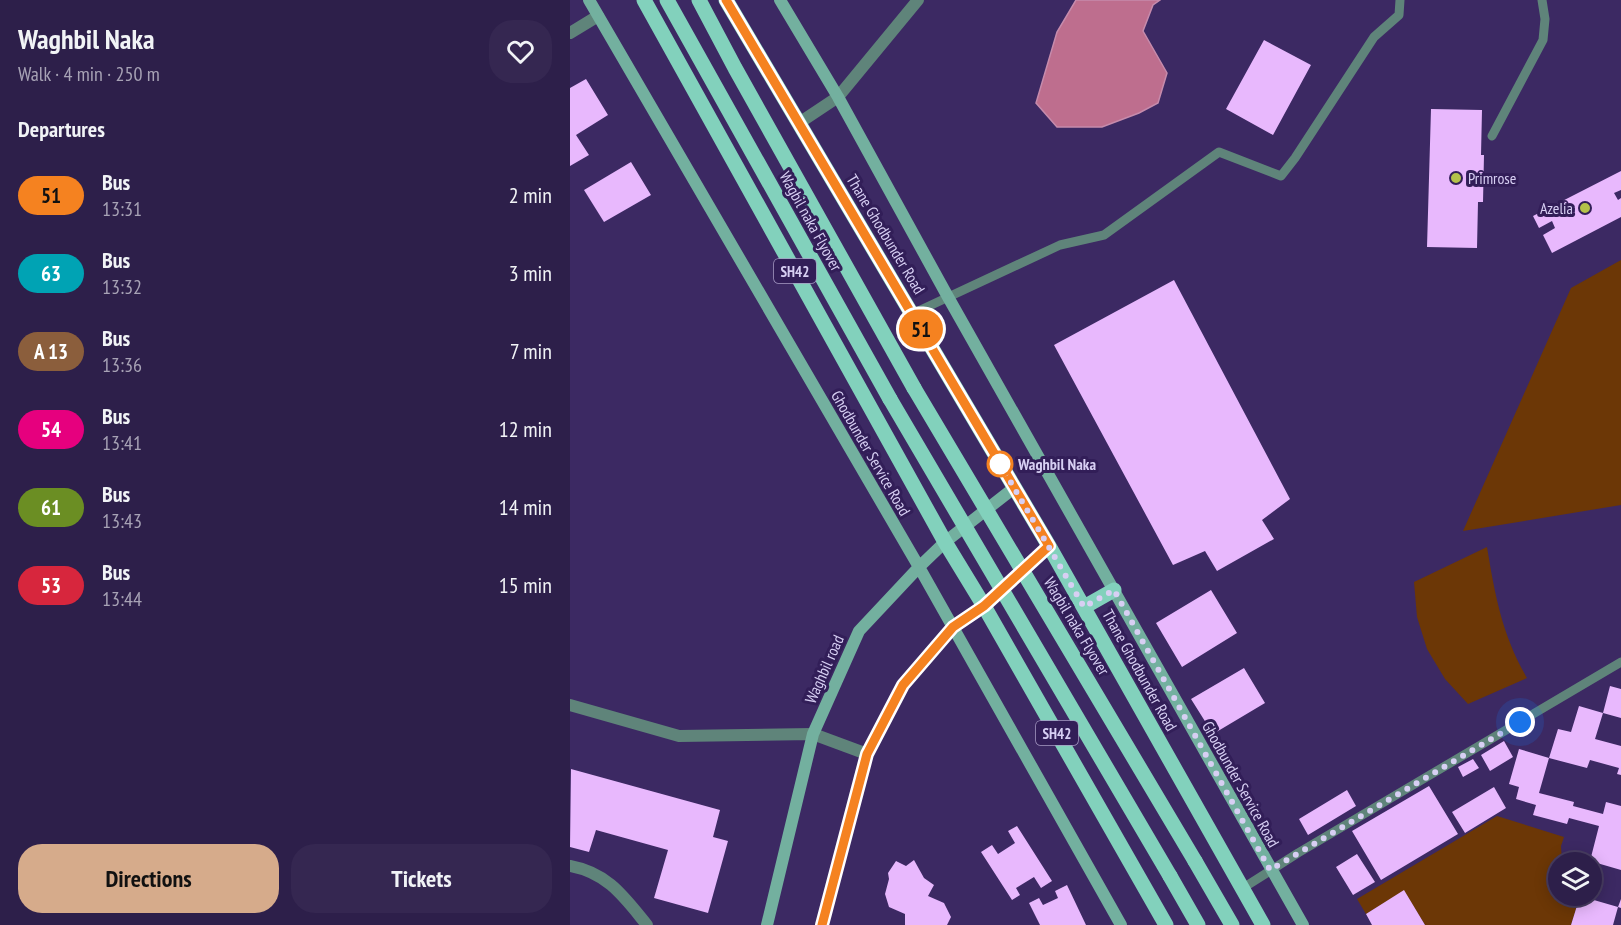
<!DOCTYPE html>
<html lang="en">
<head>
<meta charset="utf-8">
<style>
	body { margin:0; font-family:"PT Sans Narrow",sans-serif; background:#352751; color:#f1f3f6; height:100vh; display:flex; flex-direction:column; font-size:22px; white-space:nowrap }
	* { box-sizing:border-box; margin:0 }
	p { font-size:20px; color:#a7a2b5 }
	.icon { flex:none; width:33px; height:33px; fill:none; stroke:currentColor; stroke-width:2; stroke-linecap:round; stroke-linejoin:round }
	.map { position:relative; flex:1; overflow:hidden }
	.details { display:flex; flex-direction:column; background:#2d1f4a; width:570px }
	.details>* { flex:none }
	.badge { padding:0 12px; border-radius:20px; font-size:21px; line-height:39px }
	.fabs { position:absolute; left:978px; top:852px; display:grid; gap:12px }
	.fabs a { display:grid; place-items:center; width:54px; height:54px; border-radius:50%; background:#2d1f4a; box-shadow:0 3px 15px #0003,0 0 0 2px #483d62; font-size:30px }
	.you { position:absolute; width:30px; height:30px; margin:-15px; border:4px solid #fff; border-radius:50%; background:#1a73e8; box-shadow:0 0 0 9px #1a73e833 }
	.map>.badge { position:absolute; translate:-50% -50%; box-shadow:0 0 0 3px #fff }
	h2 { padding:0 18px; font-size:22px; line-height:54px }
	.round { display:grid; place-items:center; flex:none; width:63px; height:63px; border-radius:24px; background:#352751 }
	.summary { display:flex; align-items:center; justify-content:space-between; height:102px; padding:0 18px }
	h1 { font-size:28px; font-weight:800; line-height:45px }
	.button { display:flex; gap:12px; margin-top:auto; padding:12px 18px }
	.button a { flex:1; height:69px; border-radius:24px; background:#d6ab8b; color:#111; font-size:24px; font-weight:800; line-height:69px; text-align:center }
	.button a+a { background:#352751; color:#f1f3f6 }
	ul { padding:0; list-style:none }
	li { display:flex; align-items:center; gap:18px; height:78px; padding:0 18px }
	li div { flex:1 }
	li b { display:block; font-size:22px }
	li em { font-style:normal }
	li .badge { min-width:66px; font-weight:700; text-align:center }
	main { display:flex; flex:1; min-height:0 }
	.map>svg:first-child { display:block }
	.green { fill:#6c3706 }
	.water { fill:#be6e8e; stroke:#c68bac; stroke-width:1.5 }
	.building { fill:#e8b8fd }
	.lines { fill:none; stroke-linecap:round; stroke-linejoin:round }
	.lane { stroke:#5f847a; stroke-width:9 }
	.street { stroke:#5f847a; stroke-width:12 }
	.secondary { stroke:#73b09f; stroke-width:12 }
	.primary { stroke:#82d1bc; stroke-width:15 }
	.primary-bridge { stroke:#82d1bc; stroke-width:15 }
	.line-casing { stroke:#fff; stroke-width:14 }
	.line { stroke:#f58220; stroke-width:9 }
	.walk { stroke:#d7cff3; stroke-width:6; stroke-dasharray:0 10.8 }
	.poi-dot { fill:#b4c24a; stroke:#321e58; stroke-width:2 }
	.stop-dot { fill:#fff; stroke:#f58220; stroke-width:3 }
	.labels { text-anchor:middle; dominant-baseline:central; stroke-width:6; stroke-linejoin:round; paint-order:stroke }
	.shield { fill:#321e58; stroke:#a69ac4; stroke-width:1.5 }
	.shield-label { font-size:15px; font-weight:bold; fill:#d7cff3 }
	.poi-label { font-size:16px; fill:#d7cff3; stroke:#321e58; text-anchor:start }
	.street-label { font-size:16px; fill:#d7cff3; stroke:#321e58 }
	.stop-label { font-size:16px; font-weight:bold; fill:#d7cff3; stroke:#321e58; text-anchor:start }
</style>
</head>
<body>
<main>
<section class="details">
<div class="summary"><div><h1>Waghbil Naka</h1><p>Walk · 4 min · 250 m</p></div><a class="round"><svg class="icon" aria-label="heart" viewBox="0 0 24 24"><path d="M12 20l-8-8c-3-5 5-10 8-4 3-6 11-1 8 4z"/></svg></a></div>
<h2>Departures</h2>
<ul>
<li><span class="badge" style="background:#f58220;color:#111">51</span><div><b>Bus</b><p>13:31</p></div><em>2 min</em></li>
<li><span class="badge" style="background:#00a3b4;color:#fff">63</span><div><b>Bus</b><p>13:32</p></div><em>3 min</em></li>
<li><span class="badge" style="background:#8b5e3c;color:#fff">A 13</span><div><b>Bus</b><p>13:36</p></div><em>7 min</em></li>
<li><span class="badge" style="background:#e6007e;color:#fff">54</span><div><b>Bus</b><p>13:41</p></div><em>12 min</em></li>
<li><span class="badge" style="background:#6b8e23;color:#fff">61</span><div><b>Bus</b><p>13:43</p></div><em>14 min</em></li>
<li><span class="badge" style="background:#d7263d;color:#fff">53</span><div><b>Bus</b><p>13:44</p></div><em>15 min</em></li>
</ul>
<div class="button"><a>Directions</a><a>Tickets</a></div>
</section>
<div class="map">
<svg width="1051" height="925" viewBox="0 0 1051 925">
	<rect width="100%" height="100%" fill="#3c2963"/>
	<path class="green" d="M 1051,260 L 1051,505 L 893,531 L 1001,288 Z
		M 917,547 C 925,595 932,635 957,678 L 898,704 L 875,679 L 857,649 L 847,617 L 844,582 Z
		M 927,816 L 994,837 L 991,846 L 992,862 L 988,862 L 988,896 L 1010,896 L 1001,925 L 855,925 L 834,891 L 796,914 L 787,899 Z"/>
	<path class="water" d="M 506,0 L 590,0 L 583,5 L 573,31 L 597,73 L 588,103 L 569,113 L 532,127 L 487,127 L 466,103 L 487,32 Z"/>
	<path class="building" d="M 694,40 L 741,65 L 703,135 L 656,109 Z
		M 16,79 L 38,115 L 6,135 L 19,155 L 0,166 L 0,88 Z
		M 861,109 L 912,110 L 911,155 L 914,155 L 913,202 L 908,202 L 907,248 L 857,247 Z
		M 61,162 L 81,195 L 34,222 L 14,190 Z
		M 1051,171 L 1051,190 L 1044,193 L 1048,200 L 1051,198 L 1051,217 L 982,253 L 973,235 L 985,228 L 982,221 L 969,228 L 963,216 Z
		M 604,280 L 720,499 L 692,520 L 704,539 L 647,571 L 635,551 L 603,565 L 484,345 Z
		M 641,590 L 667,633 L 612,667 L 586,623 Z
		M 674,668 L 695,703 L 643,734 L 621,699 Z
		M 1040,686 L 1051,689 L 1051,718 L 1033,713 Z
		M 1009,706 L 1033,713 L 1025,739 L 1051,746 L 1051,775 L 1047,774 L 1049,768 L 1020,760 L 1017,768 L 979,758 L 988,729 L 1001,732 Z
		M 934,741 L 943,757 L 920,771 L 911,755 Z
		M 949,749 L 979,758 L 969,793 L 1004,802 L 1003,806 L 1033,814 L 1036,802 L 1051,806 L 1051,870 L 1020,861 L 1029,826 L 999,818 L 997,824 L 963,815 L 966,805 L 946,799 L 949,787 L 939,784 Z
		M 903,759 L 909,768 L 893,777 L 888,767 Z
		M 1,769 L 150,810 L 143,837 L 158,841 L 138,913 L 84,898 L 98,850 L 26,830 L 19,852 L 0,847 Z
		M 859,786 L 888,834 L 811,880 L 782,831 Z
		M 924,787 L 936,808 L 895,833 L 882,812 Z
		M 777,790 L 786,806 L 738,835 L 729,819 Z
		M 447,826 L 482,881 L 471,888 L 464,877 L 446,888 L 450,895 L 442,900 L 411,852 L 422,845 L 428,854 L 445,843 L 438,831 Z
		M 787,854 L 805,882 L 783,895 L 766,867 Z
		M 344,860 L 354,878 L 364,885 L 358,896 L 374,903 L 381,917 L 377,925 L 335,925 L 335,914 L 319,907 L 315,894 L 319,879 L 318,873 L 326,861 L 336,866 Z
		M 497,885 L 516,925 L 470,925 L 459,903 L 469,898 L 473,905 L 488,898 L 485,891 Z
		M 834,890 L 855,925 L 802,925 L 796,914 Z
		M 1010,896 L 1048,907 L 1051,899 L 1051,908 L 1048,907 L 1043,925 L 1001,925 Z"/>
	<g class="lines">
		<path class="lane" d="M 922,136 L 973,40 L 975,19 L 972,0
			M 342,314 L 490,245 L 534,235 L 649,152 L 711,176 L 725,158 L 804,37 L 829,15 L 830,0
			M 673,888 L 728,853 L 1051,662"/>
		<path class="street" d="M 0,33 L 28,16
			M 229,123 L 268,97 L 348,0
			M 0,705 L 109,736 L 243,734 L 297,754
			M 0,866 C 38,873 54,897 77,925"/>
		<path class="secondary" d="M 19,0 L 349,567 L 551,925
			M 210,0 L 268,97 L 378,297 L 733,925
			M 197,925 L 243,734 L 289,631 L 349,567 L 375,542 L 444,488
			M 252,925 L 297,754 L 333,685 L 383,627 L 414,606 L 479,546"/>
		<path class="primary" d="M 74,0 L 375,542 L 414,606 L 596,925
			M 97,0 L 320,399
			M 129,0 L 165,68 L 344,388
			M 156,0 L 479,546 L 693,925
			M 514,607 L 544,590
			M 625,861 L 662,925
			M 600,876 L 628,925"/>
		<path class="primary-bridge" d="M 344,388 L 625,861
			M 320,399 L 600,876"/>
	</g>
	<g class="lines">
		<defs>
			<path id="line" d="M 156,0 L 479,546 L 414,606 L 383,627 L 333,685 L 297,754 L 252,925"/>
		</defs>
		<use href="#line" class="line-casing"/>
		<use href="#line" class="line"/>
		<path class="walk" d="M 430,464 L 514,607 L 544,590 L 700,870 L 950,722"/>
	</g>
	<g class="poi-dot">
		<circle cx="886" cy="178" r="6"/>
		<circle cx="1015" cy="208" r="6"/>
	</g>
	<circle class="stop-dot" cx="430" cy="464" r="12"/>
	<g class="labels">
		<g class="shield">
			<rect x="204" y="259" width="42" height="24" rx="4.5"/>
			<rect x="466" y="721" width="42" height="24" rx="4.5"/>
		</g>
		<g class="shield-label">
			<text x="225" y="271">SH42</text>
			<text x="487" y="733">SH42</text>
		</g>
		<g class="poi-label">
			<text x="898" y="178">Primrose</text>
			<text x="1003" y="208" text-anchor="end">Azelia</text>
		</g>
		<g class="street-label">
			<text transform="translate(241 221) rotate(61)">Wagbil naka Flyover</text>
			<text transform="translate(316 234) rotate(59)">Thane Ghodbunder Road</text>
			<text transform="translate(301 453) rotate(60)">Ghodbunder Service Road</text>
			<text transform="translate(507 626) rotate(59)">Wagbil naka Flyover</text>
			<text transform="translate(254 669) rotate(-66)">Waghbil road</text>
			<text transform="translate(570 670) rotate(61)">Thane Ghodbunder Road</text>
			<text transform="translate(671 784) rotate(61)">Ghodbunder Service Road</text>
		</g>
		<g class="stop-label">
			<text x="448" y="464">Waghbil Naka</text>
		</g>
	</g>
</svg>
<div class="fabs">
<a><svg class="icon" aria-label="layers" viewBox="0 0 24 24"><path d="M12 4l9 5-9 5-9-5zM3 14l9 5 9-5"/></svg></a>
</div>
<div class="you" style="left:950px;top:722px"></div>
<b class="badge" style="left:351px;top:329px;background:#f58220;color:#111">51</b>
</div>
</main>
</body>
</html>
